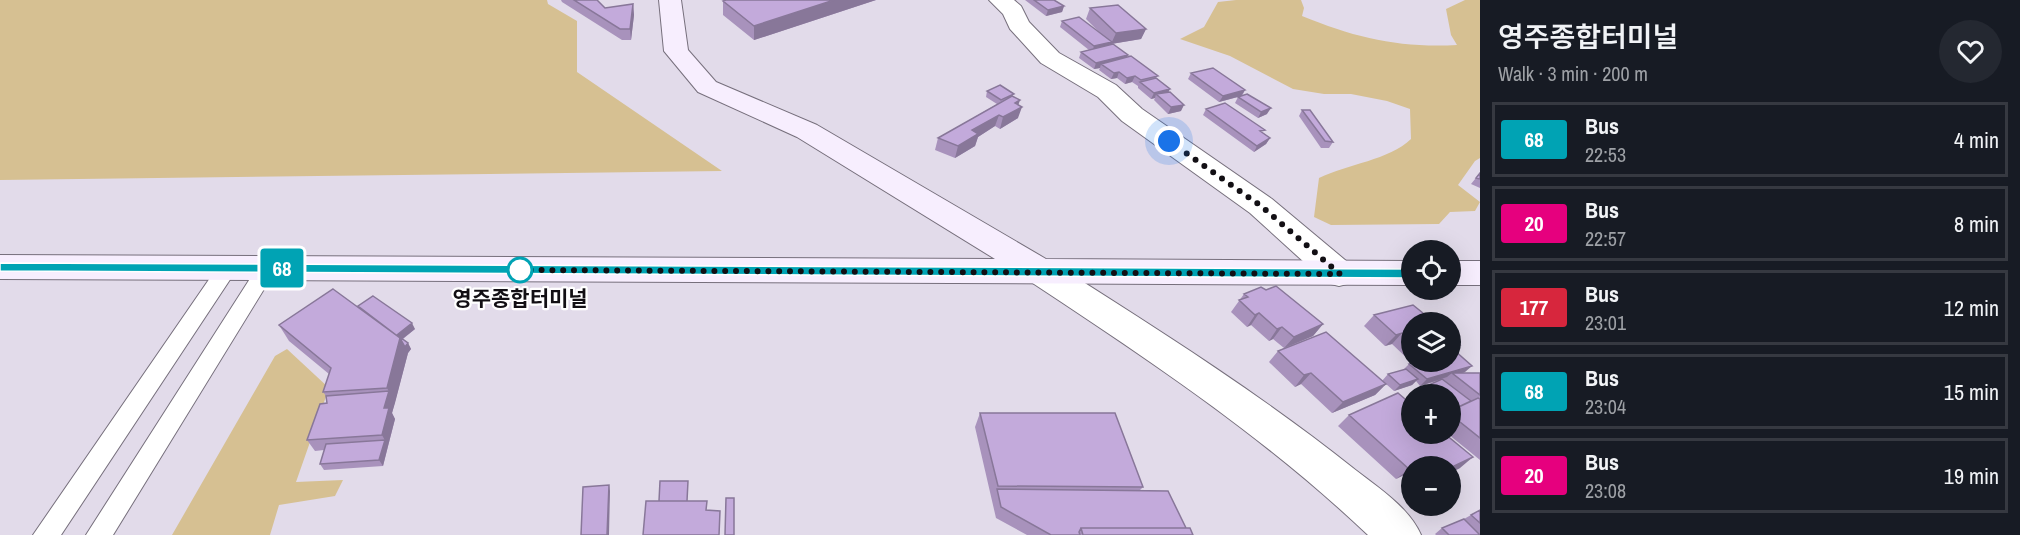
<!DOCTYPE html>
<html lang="en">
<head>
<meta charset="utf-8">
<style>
	body { margin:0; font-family:"Archivo Narrow","Noto Sans KR",sans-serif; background:#242831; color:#f1f3f6; height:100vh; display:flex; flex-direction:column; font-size:22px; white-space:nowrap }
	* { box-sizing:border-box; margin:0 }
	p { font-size:20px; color:#9ea1a6 }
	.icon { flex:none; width:33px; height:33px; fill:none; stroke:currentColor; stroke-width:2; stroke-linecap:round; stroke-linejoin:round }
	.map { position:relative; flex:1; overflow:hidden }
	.drawer { display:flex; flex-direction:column; background:#171b24; width:540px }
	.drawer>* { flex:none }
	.badge { padding:0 12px; border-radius:4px; font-size:21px; line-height:39px }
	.controls { position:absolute; left:1401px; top:240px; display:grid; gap:12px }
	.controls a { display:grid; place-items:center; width:60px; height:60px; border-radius:50%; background:#171b24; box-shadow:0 6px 24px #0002; font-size:30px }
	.you { position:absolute; width:30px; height:30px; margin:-15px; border:4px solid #fff; border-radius:50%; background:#1a73e8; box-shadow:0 0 0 9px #1a73e833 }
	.map>.badge { position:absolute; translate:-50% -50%; box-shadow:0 0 0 3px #fff }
	.round { display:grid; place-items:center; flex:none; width:63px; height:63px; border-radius:32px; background:#242831 }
	.overview { display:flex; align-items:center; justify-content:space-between; height:102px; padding:0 18px }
	h1 { font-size:28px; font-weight:600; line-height:45px }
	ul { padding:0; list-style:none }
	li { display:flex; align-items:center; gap:18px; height:75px; margin:0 12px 9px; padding:0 6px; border:3px solid #363941; border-radius:0px }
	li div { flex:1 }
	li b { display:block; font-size:22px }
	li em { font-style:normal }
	li .badge { min-width:66px; font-weight:700; text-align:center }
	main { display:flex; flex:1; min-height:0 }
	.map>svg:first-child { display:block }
	.green { fill:#d6c092 }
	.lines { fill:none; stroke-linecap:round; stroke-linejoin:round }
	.lane-casing { stroke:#766f7c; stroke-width:2 }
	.street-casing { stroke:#766f7c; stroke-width:2 }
	.secondary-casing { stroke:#766f7c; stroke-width:2 }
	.lane { fill:#fff; fill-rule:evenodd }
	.street { fill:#fff; fill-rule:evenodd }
	.secondary { fill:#f7eefe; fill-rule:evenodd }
	.wall { fill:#a892bc }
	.shaded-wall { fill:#879 }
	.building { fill:#c3aadb; stroke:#879; stroke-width:1.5 }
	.line { fill:#00a3b4; stroke:#fff; stroke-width:1.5 }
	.walk { stroke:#120f14; stroke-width:6; stroke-dasharray:0 10.8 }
	.stop-dot { fill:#fff; stroke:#00a3b4; stroke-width:3 }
	.labels { text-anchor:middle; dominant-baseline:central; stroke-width:4.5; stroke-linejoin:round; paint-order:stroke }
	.stop-label { font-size:21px; font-weight:bold; fill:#120f14; stroke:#fff }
</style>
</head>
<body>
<main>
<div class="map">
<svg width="1480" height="535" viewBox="0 0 1480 535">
	<rect width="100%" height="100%" fill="#e2dbea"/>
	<path class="green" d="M 0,0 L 547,0 L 548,4 L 577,21 L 577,72 L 722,171 L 0,180 Z
		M 1236,0 L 1301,0 L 1304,8 L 1302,16 C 1356,38 1399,48 1457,45 L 1451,35 L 1446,9 L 1465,0 L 1480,0 L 1480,158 L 1475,161 L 1458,185 L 1480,202 L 1475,211 L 1450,212 L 1439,224 L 1331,225 L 1314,217 L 1319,178 C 1348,164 1389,160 1411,139 L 1410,109 L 1387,101 L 1351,94 L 1324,94 L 1293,89 L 1230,56 L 1180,39 L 1204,27 L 1218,2 Z
		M 287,349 L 329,388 L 296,482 L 343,480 L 335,496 L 279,505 L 270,535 L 172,535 L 275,356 Z"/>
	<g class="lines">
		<defs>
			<path id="lane" d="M 228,260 L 235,262 L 238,267 L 235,272 L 61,535 L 33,535 L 221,262 Z
				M 267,261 L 274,263 L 277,268 L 113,535 L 86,535 L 260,263 Z"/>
			<path id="street" d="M 989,0 L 1014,0 L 1021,6 L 1029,22 L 1059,53 L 1116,85 L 1142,109 L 1272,199 L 1351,265 L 1356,274 L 1351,283 L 1339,286 L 1327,283 L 1250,213 L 1122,121 L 1098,97 L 1041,63 L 1010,29 L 1003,14 Z
				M 1043,261 L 1055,264 C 1157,329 1259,393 1353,468 C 1377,487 1409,507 1421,535 L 1368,535 C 1266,438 1148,359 1031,282 L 1026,273 L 1031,264 Z"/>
			<path id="secondary" d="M 659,0 L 681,0 L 688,50 L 716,82 L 817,125 L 1046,259 L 1412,261 L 1412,285 L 0,279 L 0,255 L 995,259 L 797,137 L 698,92 L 664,51 Z
				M 1450,261 L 1480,261 L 1480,285 L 1450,285 Z"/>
		</defs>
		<use href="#lane" class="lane-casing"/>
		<use href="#street" class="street-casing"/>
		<use href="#secondary" class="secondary-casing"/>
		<use href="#lane" class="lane"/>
		<use href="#street" class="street"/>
		<use href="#secondary" class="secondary"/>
	</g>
	<path class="wall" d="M 561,0 L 597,0 L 605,8 L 633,4 L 634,15 L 631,40 L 622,40 L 562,2 Z
		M 726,0 L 876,0 L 754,40 L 723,15 L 723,1 Z
		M 1025,0 L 1054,0 L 1064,6 L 1062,12 L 1046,16 Z
		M 1090,8 L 1146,29 L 1141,39 L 1111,44 L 1128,55 L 1127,57 L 1157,78 L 1169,92 L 1181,111 L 1168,114 L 1154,100 L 1155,98 L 1151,99 L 1138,88 L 1138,86 L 1132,82 L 1125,84 L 1117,78 L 1111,79 L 1099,70 L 1100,68 L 1094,69 L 1079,58 L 1081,52 L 1089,50 L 1060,27 L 1062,21 L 1104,37 L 1086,19 Z
		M 1191,73 L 1245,90 L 1242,96 L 1267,114 L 1258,118 L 1235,103 L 1238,97 L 1219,102 L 1188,79 Z
		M 987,91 L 1013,97 L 1018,105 L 1018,118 L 1000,129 L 995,126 L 978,137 L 975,146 L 955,158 L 935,150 L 938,138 L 997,104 L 986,97 Z
		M 1206,109 L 1263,133 L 1270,138 L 1266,144 L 1254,152 L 1203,115 Z
		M 1302,110 L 1333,142 L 1329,148 L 1321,148 L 1299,116 Z
		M 1480,173 L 1480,188 L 1471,184 Z
		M 1266,290 L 1323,324 L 1313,336 L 1288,347 L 1382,381 L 1388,374 L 1403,370 L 1409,364 L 1412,363 L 1392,344 L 1385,346 L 1364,326 L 1374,315 L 1412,322 L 1412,362 L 1450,362 L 1450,337 L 1460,345 L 1454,350 L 1465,372 L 1463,373 L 1480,373 L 1480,460 L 1448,434 L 1450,434 L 1450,394 L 1412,394 L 1412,403 L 1406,398 L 1413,392 L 1440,380 L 1420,386 L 1416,381 L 1412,385 L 1394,391 L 1386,384 L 1375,395 L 1332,413 L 1301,384 L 1295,387 L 1269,362 L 1278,351 L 1284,348 L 1273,339 L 1269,341 L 1251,325 L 1247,327 L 1231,312 L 1244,294 Z
		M 358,306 L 415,329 L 403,339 L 408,343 L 411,349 L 408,353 L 392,413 L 395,419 L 383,466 L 324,470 L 320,464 L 324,450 L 315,451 L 307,440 L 327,403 L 326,396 L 323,392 L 329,374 L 289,341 L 279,325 Z
		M 980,413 L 1143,487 L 1140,490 L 1193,535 L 1027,535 L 996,518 L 975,427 Z
		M 1349,415 L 1460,468 L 1450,473 L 1450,466 L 1412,466 L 1412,480 L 1406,474 L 1396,479 L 1338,426 Z
		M 1480,510 L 1480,535 L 1436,535 L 1435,534 L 1442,528 L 1464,519 L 1471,515 Z"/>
	<path class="shaded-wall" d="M 834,0 L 876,0 L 754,40 L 754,26 Z
		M 633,4 L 634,15 L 631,40 L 630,29 Z
		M 1064,6 L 1062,12 L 1046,16 L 1048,10 Z
		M 1146,29 L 1141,39 L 1111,44 L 1116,33 Z
		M 1112,42 L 1110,48 L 1092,52 L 1094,46 Z
		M 1128,55 L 1126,61 L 1101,64 L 1100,68 L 1094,69 L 1096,63 Z
		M 1119,72 L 1117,78 L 1111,79 L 1114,73 Z
		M 1135,76 L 1132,82 L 1125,84 L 1127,78 Z
		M 1170,89 L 1167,95 L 1156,94 L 1155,98 L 1151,99 L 1154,93 Z
		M 1245,90 L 1241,96 L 1219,102 L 1223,96 Z
		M 1020,100 L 1017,109 L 1022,107 L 1018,118 L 1000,129 L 1003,117 L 1015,103 Z
		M 1184,105 L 1181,111 L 1168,114 L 1171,107 Z
		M 1271,108 L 1267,114 L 1258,118 L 1261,112 Z
		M 999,115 L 995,126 L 978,137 L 975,146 L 955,158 L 958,146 L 972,130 Z
		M 1270,138 L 1266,144 L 1254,152 L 1257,146 Z
		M 1259,313 L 1251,325 L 1247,327 L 1255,315 Z
		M 412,323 L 415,329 L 401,340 L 408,343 L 411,349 L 408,353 L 395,403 L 387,388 L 397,335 Z
		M 1323,324 L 1313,336 L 1284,348 L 1294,337 Z
		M 1282,327 L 1273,339 L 1269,341 L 1277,329 Z
		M 1402,333 L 1392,344 L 1385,346 L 1396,335 Z
		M 1460,345 L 1450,354 L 1450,348 Z
		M 1472,366 L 1465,372 L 1455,375 L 1452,373 L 1447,377 L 1420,386 L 1427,379 Z
		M 1311,373 L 1301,384 L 1295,387 L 1304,375 Z
		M 1418,379 L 1412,385 L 1394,391 L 1400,385 Z
		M 1386,384 L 1375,395 L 1332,413 L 1343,402 Z
		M 389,391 L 395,403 L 392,413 L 395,419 L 388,446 L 382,435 L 384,408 Z
		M 385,440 L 388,446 L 383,466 L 379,460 Z
		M 1473,457 L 1460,468 L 1450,473 L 1450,468 Z
		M 1412,467 L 1412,469 L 1406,474 L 1396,479 Z
		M 609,485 L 610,491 L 609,535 L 607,535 Z"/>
	<path class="building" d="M 574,0 L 597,0 L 605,8 L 633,4 L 630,29 L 620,29 Z
		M 726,0 L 834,0 L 754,26 L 723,1 Z
		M 1034,0 L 1054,0 L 1064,6 L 1048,10 Z
		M 1118,5 L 1146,29 L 1116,33 L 1090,8 Z
		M 1079,17 L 1112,42 L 1094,46 L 1062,21 Z
		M 1113,44 L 1128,55 L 1096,63 L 1081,52 Z
		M 1131,56 L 1158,76 L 1141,80 L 1135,76 L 1127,78 L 1119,72 L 1114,73 L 1101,64 Z
		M 1213,68 L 1245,90 L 1223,96 L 1191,73 Z
		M 1156,78 L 1170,89 L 1154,93 L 1140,82 Z
		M 1000,85 L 1014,94 L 1001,100 L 987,91 Z
		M 1170,92 L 1184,105 L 1171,107 L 1156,94 Z
		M 1247,94 L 1271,108 L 1261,112 L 1238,97 Z
		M 1012,96 L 1020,100 L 1015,103 L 1022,107 L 1003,117 L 999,115 L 972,130 L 978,134 L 958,146 L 938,138 Z
		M 1225,103 L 1265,130 L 1260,131 L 1270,138 L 1257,146 L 1206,109 Z
		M 1302,110 L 1310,110 L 1333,142 L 1325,141 Z
		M 1480,173 L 1480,179 L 1476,178 Z
		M 1276,286 L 1323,324 L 1294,337 L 1282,327 L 1277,329 L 1259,313 L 1255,315 L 1239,300 L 1248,297 L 1244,294 L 1261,287 L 1266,290 Z
		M 333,289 L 400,338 L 387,388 L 323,392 L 331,368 L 279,325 Z
		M 373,296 L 412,323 L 397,335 L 408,343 L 405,347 L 400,338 L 358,306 Z
		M 1413,305 L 1434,322 L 1412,322 L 1412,341 L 1402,333 L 1396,335 L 1374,315 Z
		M 1326,332 L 1386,384 L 1343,402 L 1311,373 L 1304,375 L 1278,351 Z
		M 1450,337 L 1460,345 L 1450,348 Z
		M 1454,350 L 1472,366 L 1427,379 L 1409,364 L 1416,362 L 1450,362 L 1450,352 Z
		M 1406,369 L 1418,379 L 1400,385 L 1388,374 Z
		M 1452,373 L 1480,373 L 1480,395 Z
		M 1442,379 L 1471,401 L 1450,411 L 1450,394 L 1415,394 L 1413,392 Z
		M 389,391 L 384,408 L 389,408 L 382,435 L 307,440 L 320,404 L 327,403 L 326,396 Z
		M 1398,393 L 1412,405 L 1412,434 L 1445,434 L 1473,457 L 1450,468 L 1450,466 L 1421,466 L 1418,464 L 1409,469 L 1349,415 Z
		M 1478,398 L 1480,399 L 1480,438 L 1450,414 L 1450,411 Z
		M 980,413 L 1115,413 L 1143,487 L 998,486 Z
		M 385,440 L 379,460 L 320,464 L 326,444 Z
		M 660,481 L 688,481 L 687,501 L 659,501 Z
		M 609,485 L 607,535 L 581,535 L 583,487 Z
		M 997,489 L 1168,491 L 1186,528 L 1081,528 L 1079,532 L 1080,535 L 1051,535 L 1001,507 Z
		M 726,498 L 734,498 L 734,535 L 725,535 Z
		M 646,501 L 707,501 L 706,510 L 720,511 L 719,535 L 643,535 Z
		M 1480,510 L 1480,523 L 1471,515 Z
		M 1464,519 L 1480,535 L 1449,535 L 1442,528 Z
		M 1081,528 L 1190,528 L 1193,535 L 1083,535 Z"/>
	<path class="line" d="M 0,263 L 1412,269 L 1417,273 L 1412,278 L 0,271 Z"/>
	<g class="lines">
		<path class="walk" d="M 520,270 L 1340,274 L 1261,206 L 1169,141"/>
	</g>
	<circle class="stop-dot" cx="520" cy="270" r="12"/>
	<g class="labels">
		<g class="stop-label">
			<text x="520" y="298">영주종합터미널</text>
		</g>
	</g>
</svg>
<div class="controls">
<a><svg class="icon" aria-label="locate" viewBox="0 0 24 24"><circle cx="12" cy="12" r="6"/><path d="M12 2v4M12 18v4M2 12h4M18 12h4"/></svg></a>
<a><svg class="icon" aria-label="layers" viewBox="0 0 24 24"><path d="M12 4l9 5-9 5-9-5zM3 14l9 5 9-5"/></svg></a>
<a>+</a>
<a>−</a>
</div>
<div class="you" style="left:1169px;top:141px"></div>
<b class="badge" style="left:282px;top:268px;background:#00a3b4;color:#fff">68</b>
</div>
<section class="drawer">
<div class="overview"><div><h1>영주종합터미널</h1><p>Walk · 3 min · 200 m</p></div><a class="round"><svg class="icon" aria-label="heart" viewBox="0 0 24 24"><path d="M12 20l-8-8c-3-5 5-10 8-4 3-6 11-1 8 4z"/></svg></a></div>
<ul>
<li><span class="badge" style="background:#00a3b4;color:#fff">68</span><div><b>Bus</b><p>22:53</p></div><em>4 min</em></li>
<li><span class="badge" style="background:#e6007e;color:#fff">20</span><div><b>Bus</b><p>22:57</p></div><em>8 min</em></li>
<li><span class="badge" style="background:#d7263d;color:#fff">177</span><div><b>Bus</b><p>23:01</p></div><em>12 min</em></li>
<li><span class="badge" style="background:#00a3b4;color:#fff">68</span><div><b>Bus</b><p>23:04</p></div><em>15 min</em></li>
<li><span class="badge" style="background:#e6007e;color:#fff">20</span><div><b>Bus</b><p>23:08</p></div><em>19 min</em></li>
</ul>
</section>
</main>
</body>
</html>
